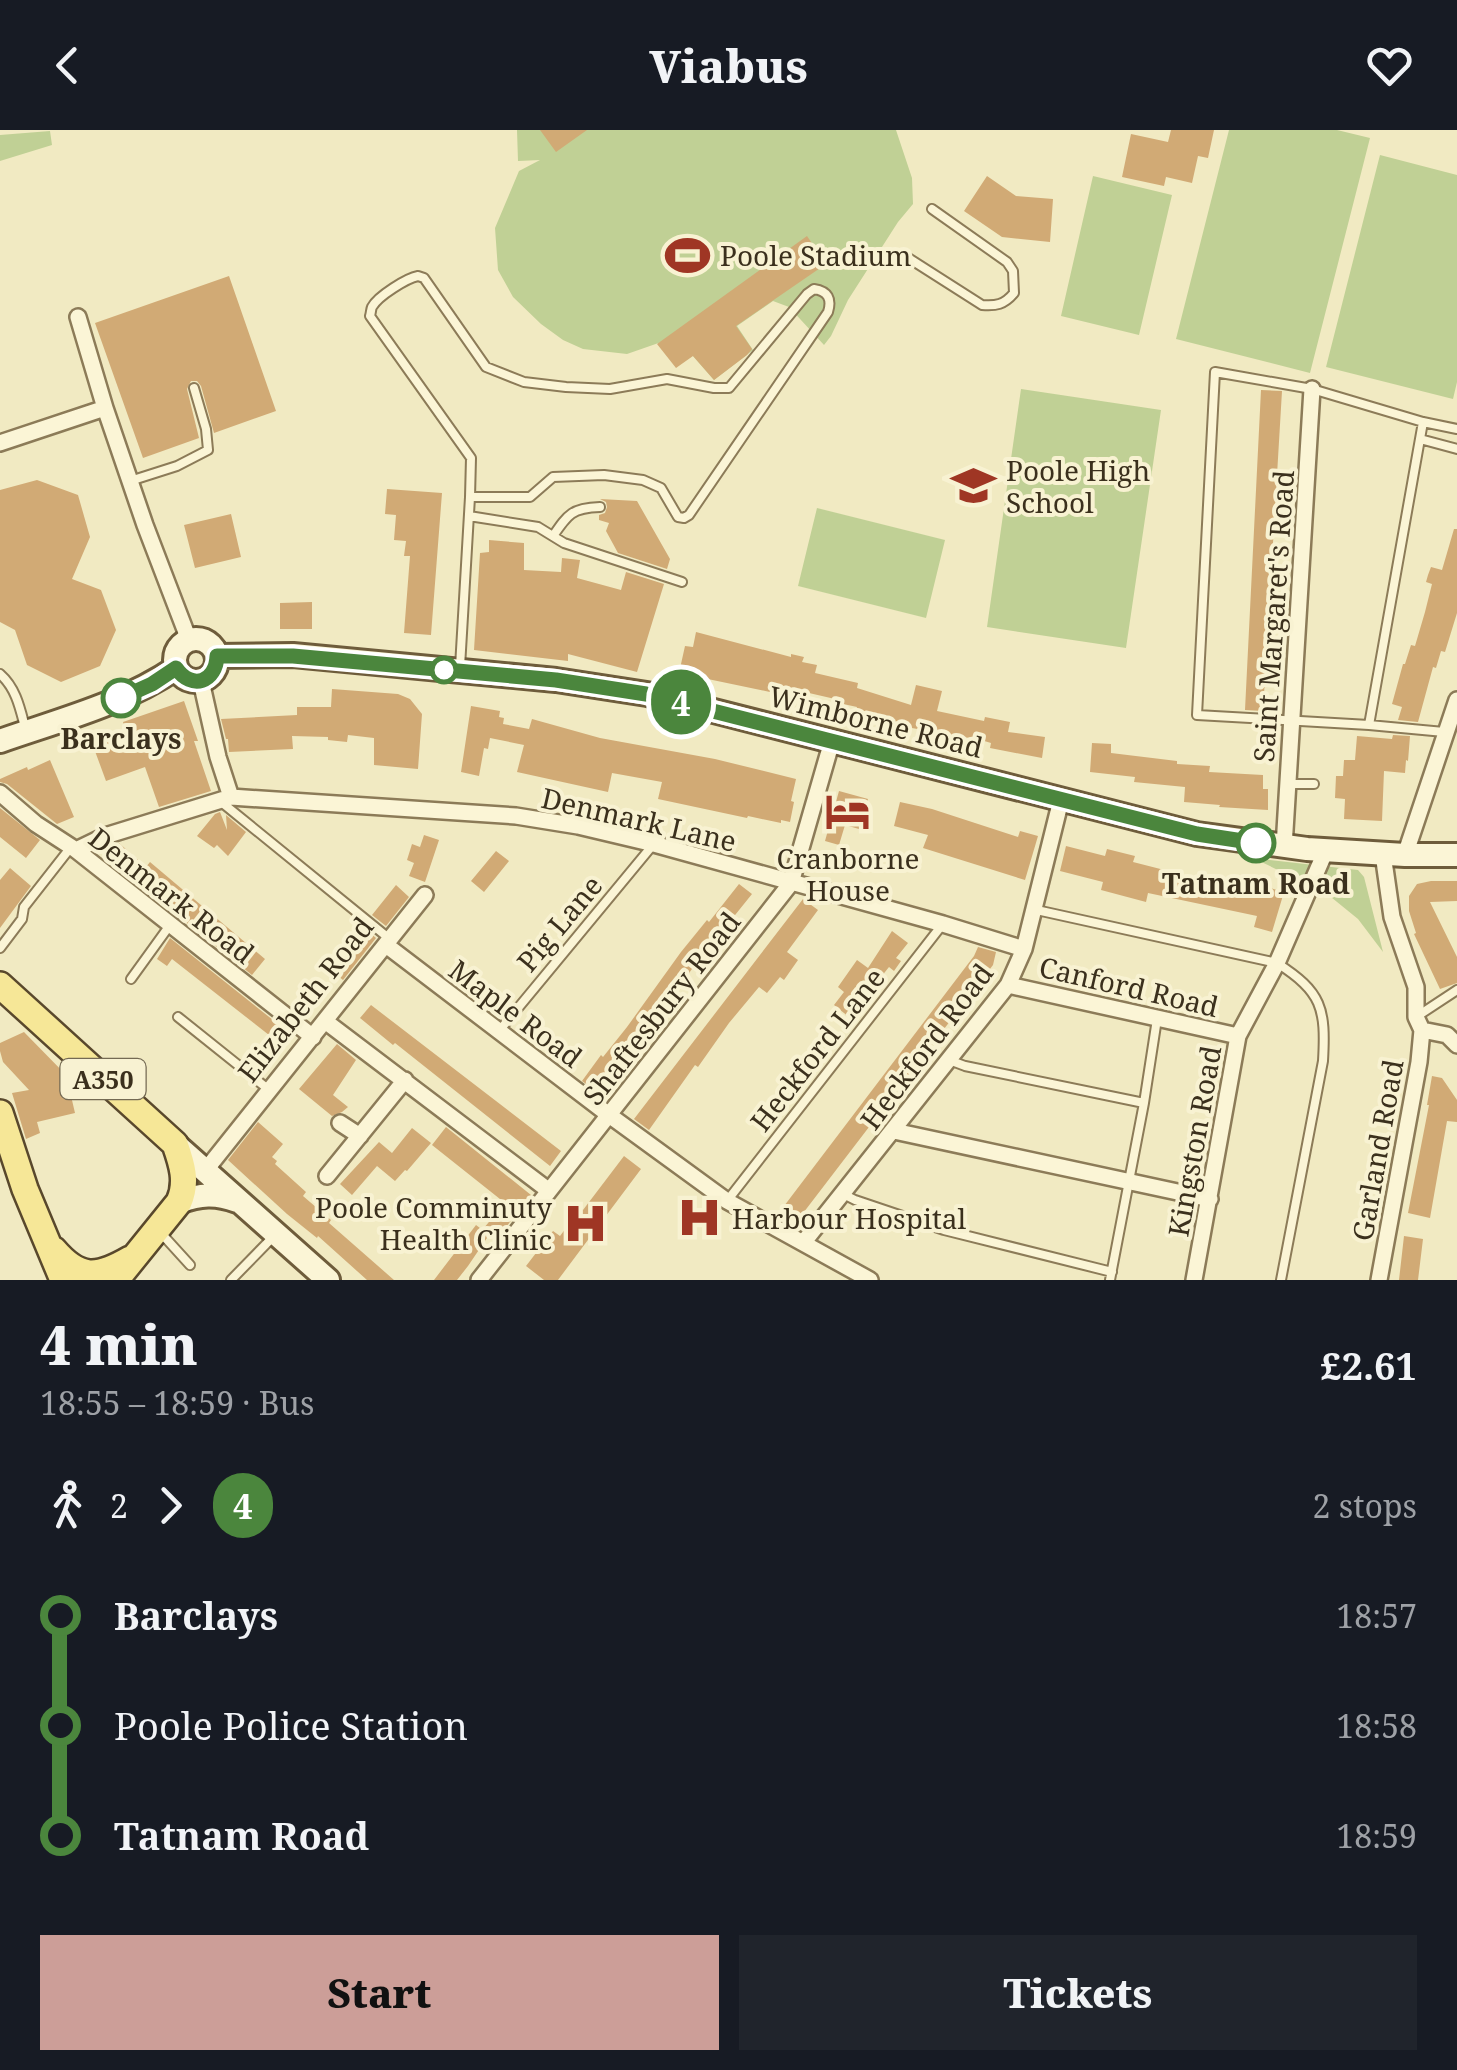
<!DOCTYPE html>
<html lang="en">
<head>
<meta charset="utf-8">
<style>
	body { margin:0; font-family:"Noto Serif",serif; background:#20242c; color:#f1f3f6; height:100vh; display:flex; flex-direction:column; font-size:38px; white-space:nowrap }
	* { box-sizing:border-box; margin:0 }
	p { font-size:32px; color:#9ea1a6 }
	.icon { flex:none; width:55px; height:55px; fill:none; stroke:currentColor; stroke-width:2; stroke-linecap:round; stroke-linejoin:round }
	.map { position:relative; height:1150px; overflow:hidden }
	.sheet { display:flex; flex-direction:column; background:#171b24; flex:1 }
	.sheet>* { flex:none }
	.badge { padding:0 20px; border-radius:32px; font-size:35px; line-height:65px }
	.map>.badge { position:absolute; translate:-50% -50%; box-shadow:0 0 0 5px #fff }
	.legs { display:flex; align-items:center; gap:15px; height:110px; padding:0 40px; font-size:32px }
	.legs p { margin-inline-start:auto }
	.headline { display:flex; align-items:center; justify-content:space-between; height:170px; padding:0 40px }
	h1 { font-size:55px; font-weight:800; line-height:75px }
	.primary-button { display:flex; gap:20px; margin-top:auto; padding:20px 40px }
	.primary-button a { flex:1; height:115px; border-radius:0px; background:#cc9e98; color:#111; font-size:40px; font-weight:800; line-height:115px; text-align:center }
	.primary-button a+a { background:#20242c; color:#f1f3f6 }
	ul { padding:0 40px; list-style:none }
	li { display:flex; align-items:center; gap:35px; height:110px; font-size:38px }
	li i { display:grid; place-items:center; width:15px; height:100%; margin:0 12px; background:currentColor }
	li i::after { content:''; width:25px; height:25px; margin:-12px; border:8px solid; border-radius:50%; background:#171b24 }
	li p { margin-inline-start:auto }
	li:first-child i { background:linear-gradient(#0000 50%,currentColor 0) }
	li:last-child i { background:linear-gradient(currentColor 50%,#0000 0) }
	header { display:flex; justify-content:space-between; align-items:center; height:130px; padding:0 40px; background:#171b24; font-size:45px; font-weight:800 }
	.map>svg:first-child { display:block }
	.green { fill:#c0d095 }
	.building { fill:#d1aa75 }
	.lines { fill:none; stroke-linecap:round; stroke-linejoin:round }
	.lane-casing { stroke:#8c7b58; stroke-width:12 }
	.street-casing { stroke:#8c7b58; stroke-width:20 }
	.secondary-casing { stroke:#6e5c3b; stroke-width:28 }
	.primary-casing { stroke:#59482c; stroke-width:30 }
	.lane { stroke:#fbf5d6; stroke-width:8 }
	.street { stroke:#fbf5d6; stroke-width:15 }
	.secondary { stroke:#fbf5d6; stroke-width:22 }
	.primary { stroke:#f6e797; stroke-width:25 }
	.line-1-casing { stroke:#fff; stroke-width:22 }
	.line-1 { stroke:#4b863d; stroke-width:15 }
	.stop-1-dot { fill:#fff; stroke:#4b863d; stroke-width:5 }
	.labels { text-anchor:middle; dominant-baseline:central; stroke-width:8; stroke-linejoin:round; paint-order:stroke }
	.shield { fill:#f8f2d2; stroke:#746a53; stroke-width:2.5 }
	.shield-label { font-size:25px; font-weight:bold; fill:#3b301d }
	.poi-label { font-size:28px; fill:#3b301d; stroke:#f8f2d2; text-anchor:start }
	.street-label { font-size:28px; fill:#3b301d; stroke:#f8f2d2 }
	.stop-label { font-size:28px; font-weight:bold; fill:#3b301d; stroke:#f8f2d2 }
</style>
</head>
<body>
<header><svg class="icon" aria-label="back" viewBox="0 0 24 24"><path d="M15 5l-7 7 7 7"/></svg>Viabus<svg class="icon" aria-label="heart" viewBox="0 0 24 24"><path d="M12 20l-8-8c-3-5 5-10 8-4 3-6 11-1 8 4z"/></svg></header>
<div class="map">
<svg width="1457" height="1150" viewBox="0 0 1457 1150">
	<rect width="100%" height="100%" fill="#f1eac2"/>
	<path class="green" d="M 517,0 L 896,0 L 912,48 L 913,74 L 898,92 L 848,170 L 831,206 L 824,215 L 789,177 L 773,171 L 737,196 L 753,220 L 714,250 L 693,226 L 670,209 L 627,224 L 583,219 L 563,210 L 541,194 L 513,167 L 498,140 L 495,98 L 519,41 L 540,30 L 518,31 Z
		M 1229,0 L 1337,0 L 1370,8 L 1310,243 L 1176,209 Z
		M 50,1 L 52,15 L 0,31 L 0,5 Z
		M 1380,25 L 1457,45 L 1457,252 L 1453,269 L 1326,237 Z
		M 1093,46 L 1172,65 L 1139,205 L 1061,186 Z
		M 1021,259 L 1161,280 L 1126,518 L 987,497 Z
		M 817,378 L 945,410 L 926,488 L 798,456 Z
		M 1253,728 L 1358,740 L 1364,747 L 1383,822 L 1358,789 L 1326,763 Z"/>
	<path class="building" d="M 540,0 L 587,0 L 556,22 Z
		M 1171,0 L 1214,0 L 1208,28 L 1198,26 L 1192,53 L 1166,47 L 1164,56 L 1122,47 L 1131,4 L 1168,12 Z
		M 987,46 L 1016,66 L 1053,69 L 1050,112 L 1002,107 L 964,81 Z
		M 807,106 L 826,134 L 736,196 L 752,219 L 747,225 L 714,250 L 693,226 L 676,238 L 657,214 Z
		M 229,146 L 276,281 L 214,303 L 201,256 L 197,251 L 191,251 L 187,259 L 199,308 L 143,328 L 95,193 Z
		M 1261,260 L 1282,261 L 1263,581 L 1245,580 Z
		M 37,350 L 78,365 L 90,407 L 72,449 L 101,460 L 116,500 L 100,536 L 61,552 L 27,535 L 15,500 L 0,492 L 0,360 Z
		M 387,359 L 442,363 L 431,505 L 404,503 L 410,426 L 404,426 L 406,411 L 394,410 L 396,385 L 385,384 Z
		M 600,369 L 637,371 L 670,429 L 667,439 L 618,423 L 606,401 L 609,393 L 599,390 L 599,385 L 605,383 L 607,377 L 606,372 Z
		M 231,384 L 241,427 L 195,438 L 184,395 Z
		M 1454,399 L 1457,399 L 1457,483 L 1445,522 L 1441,521 L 1436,538 L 1433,537 L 1418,592 L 1398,590 L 1402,577 L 1392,574 L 1403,534 L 1405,534 L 1411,515 L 1415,516 L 1425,482 L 1432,454 L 1426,452 L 1428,445 L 1431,437 L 1442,440 Z
		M 489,410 L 524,413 L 524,440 L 561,442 L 562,428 L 580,430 L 577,448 L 621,460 L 626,442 L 664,454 L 637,542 L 568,524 L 568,531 L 474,520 L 480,423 L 489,422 Z
		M 312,472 L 312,499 L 280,499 L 280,473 Z
		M 696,502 L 791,527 L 791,524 L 804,527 L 802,532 L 817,535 L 815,543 L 858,553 L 857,558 L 911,575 L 916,555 L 942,561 L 937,581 L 984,591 L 985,587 L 1010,592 L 1008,602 L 1045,607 L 1042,628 L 990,618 L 991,613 L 981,610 L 883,593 L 855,585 L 857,577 L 834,572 L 835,569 L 796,560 L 795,566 L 770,562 L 679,543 L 685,516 L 693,517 Z
		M 332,559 L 398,564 L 410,569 L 422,584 L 418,639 L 374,635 L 374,608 L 348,605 L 347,612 L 328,610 L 328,607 L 292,606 L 293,619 L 229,622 L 228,609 L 226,609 L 221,589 L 297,585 L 297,577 L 331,577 Z
		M 184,571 L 198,611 L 194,611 L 211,661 L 159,677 L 145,637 L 106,651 L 92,613 L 126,602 L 123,592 Z
		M 471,576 L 500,581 L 499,587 L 504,588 L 503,594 L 529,599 L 532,589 L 600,608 L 715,629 L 796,649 L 791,671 L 794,672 L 790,692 L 781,690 L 781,693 L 748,686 L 747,688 L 658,669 L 662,652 L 612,643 L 608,662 L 517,642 L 524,615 L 490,608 L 488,619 L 484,618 L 479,646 L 461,642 Z
		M 1393,605 L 1410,606 L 1408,631 L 1406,630 L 1405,643 L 1384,641 L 1382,691 L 1344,689 L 1345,669 L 1335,668 L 1336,646 L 1343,646 L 1344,630 L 1355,630 L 1357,606 L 1392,609 Z
		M 1092,613 L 1111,614 L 1111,623 L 1177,631 L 1177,634 L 1210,636 L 1209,642 L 1263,645 L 1263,659 L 1268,659 L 1268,680 L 1219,677 L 1220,675 L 1184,672 L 1185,657 L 1134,652 L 1135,647 L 1090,642 Z
		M 50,630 L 74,687 L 57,694 L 7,654 L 0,652 L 0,649 L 27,637 L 28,640 Z
		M 839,661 L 868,669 L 859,699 L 845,695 L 839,715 L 825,711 Z
		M 900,672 L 932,679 L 1018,707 L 1020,701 L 1038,706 L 1025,750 L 923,718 L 928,705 L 894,696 Z
		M 0,678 L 40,710 L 26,728 L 0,707 Z
		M 220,682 L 227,700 L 226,685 L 246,702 L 228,726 L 217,715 L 214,718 L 197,706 L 215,684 Z
		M 424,705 L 439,710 L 425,752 L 409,746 L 414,733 L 407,730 L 412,714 L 420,717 Z
		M 119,713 L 146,737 L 150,732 L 265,829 L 252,845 L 183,790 L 186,787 L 129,740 L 126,745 L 106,729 Z
		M 1066,716 L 1105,726 L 1107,719 L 1135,726 L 1133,732 L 1180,744 L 1244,757 L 1246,751 L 1284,762 L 1272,802 L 1254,797 L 1257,786 L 1148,763 L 1146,772 L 1101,760 L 1103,752 L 1060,741 Z
		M 496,721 L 509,731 L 484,762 L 471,751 Z
		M 10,738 L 31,756 L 0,798 L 0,750 Z
		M 1431,751 L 1457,751 L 1457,771 L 1430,772 L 1457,827 L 1457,853 L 1440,859 L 1414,804 L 1416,803 L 1409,781 L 1409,766 L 1417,754 Z
		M 739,754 L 752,764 L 694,836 L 669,872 L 599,963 L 582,951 L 601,925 L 603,927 L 627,897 L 681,822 L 707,790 L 709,792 Z
		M 396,755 L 409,767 L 386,796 L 372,785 Z
		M 803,769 L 818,780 L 787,822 L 798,830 L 784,850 L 780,847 L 767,863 L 759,857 L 729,893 L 698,937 L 695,935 L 649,1000 L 634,989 Z
		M 363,797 L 376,808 L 343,850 L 338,846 L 353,826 L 347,822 Z
		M 892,801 L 908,813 L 896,828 L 901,831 L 894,841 L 889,837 L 849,887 L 834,875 L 844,862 L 838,857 L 857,830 L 868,838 Z
		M 170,808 L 278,894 L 269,905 L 172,829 L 167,836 L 157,829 Z
		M 978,817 L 996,822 L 993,835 L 794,1095 L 788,1092 L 778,1084 L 974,826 Z
		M 371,875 L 561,1021 L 550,1036 L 395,913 L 393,915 L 360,888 Z
		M 24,902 L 71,950 L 68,953 L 75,983 L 37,992 L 40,1003 L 26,1009 L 12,963 L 29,960 L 3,932 L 0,921 L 0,913 Z
		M 337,914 L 356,930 L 333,965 L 348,977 L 342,982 L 332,986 L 299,959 Z
		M 1432,946 L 1442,948 L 1457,970 L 1457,992 L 1447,991 L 1430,1088 L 1408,1083 L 1429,975 L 1427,975 Z
		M 258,992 L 283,1014 L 272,1027 L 277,1031 L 275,1034 L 306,1062 L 303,1066 L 331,1090 L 329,1093 L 394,1150 L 367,1150 L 318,1106 L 317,1108 L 287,1084 L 228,1030 Z
		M 446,997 L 531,1065 L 496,1110 L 483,1099 L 505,1073 L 432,1015 Z
		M 412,998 L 431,1013 L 407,1041 L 405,1040 L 395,1051 L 377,1036 L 352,1065 L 340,1054 L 379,1012 L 392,1023 Z
		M 624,1026 L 641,1039 L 558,1150 L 544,1150 L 526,1136 L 553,1101 L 560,1106 L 581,1078 L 583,1080 Z
		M 476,1095 L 489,1105 L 468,1136 L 457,1150 L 434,1150 Z
		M 1404,1106 L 1423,1109 L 1418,1150 L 1399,1150 Z"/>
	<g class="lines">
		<defs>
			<path id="lane" d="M 902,124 L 982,175 C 996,176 1004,175 1014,163 L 1013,141 L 1007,132 L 932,79
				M 418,146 L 424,148 L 486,237 L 524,252 L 566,257 L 610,259 L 667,249 L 714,258 L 729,258 L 807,164 L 814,159 C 828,161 832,169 828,182 L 689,385 L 684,388 L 678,387 L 661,358 L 643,350 L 604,345 L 553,347 L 530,367 L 470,367 L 471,328 L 370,186 C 371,183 371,179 372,177 C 378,166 407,148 418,146 Z
				M 1423,292 L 1369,595 L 1197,585 L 1215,242 L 1312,259 L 1423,292 L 1457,299
				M 1420,309 L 1457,319
				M 130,351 L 177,336 L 208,320 L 206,299 L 194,258
				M 469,386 L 538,397 L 564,413 L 682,452
				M 553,406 C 568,384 572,378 600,377
				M 460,537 L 470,367
				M 0,544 C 16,558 20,578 25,597
				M 1369,595 L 1444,602
				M 1287,654 L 1314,654
				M 220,671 L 391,810
				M 1032,779 L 1277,833 C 1322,862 1326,878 1323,931 L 1281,1150
				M 0,818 L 22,789 L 24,777 L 71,717
				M 131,849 L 170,795
				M 178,887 L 268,959
				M 1416,887 L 1457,860
				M 499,901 L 652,716
				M 949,930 L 965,936 L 1144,973
				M 843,1064 L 855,1070 L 944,1100 L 1112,1142
				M 727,1071 L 942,795
				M 160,1102 L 190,1135
				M 231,1150 L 273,1107
				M 1110,1150 L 1144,973 L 1157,889"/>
			<path id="street" d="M 78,187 L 105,278
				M 0,313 L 105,278 L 145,395 L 189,510
				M 201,551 L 218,627 L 231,667
				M 0,663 L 36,694 L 76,720 L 313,907
				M 1284,717 L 1312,259
				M 76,720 L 105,706 L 231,667 L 516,686 L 578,696 L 654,714 L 943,794 L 1024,819
				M 1405,725 L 1457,570
				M 386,815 L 609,985 L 727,1071 L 870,1150
				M 1008,855 L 1238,906
				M 325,891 L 548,1060
				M 1422,900 L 1447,905 L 1457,915
				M 340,993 L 360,1006
				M 894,1001 L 1210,1069
				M 205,1041 L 425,765
				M 327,1046 L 405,950
				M 803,1113 L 1008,855 L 1024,819 L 1061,670
				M 479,1150 L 791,753 L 832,611
				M 1194,1150 L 1238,906 L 1277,833 L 1326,720
				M 1379,1150 L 1419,932 L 1422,900 L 1416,887 L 1416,857 L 1392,787 L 1383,724"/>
			<path id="secondary" d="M175 530a21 21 0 1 1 42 0a21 21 0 1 1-42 0Z
				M 217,526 L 293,525 L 556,550 L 647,564 L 1197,704 L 1307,719 L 1405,725 L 1457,725
				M 0,611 C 60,590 123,574 176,538
				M 175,1014 L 328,1150
				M 179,1072 C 200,1064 216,1063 237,1071"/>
			<path id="primary" d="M 0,855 L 175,1014 C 182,1034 188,1052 179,1072 L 116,1150
				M 0,983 L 25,1059 L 63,1150
				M 54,1120 C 80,1150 97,1148 130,1129"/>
		</defs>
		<use href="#lane" class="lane-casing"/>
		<use href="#street" class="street-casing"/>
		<use href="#secondary" class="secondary-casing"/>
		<use href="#primary" class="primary-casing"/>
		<use href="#lane" class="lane"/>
		<use href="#street" class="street"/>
		<use href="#secondary" class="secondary"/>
		<use href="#primary" class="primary"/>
	</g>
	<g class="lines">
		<defs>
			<path id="line-1" d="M 121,568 L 152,554 L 176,538 C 192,561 216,552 217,526 L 293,526 L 556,550 L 646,564 L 1197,704 L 1256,713"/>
		</defs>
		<use href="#line-1" class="line-1-casing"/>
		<use href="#line-1" class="line-1"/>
	</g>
	<defs>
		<symbol id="stadium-bare" viewBox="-9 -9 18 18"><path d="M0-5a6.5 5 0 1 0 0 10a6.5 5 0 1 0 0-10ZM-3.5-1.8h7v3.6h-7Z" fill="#9f3624" stroke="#f8f2d2" stroke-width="2.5" paint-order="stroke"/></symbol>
		<symbol id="school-bare" viewBox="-9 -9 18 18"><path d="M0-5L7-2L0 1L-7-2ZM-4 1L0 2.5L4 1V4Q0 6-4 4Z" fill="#9f3624" stroke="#f8f2d2" stroke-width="2.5" paint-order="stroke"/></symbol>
		<symbol id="hotel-bare" viewBox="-9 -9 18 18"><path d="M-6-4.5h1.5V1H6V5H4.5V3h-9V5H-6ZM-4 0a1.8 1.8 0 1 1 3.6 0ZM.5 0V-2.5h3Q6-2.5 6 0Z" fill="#9f3624" stroke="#f8f2d2" stroke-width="2.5" paint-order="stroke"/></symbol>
		<symbol id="hospital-bare" viewBox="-9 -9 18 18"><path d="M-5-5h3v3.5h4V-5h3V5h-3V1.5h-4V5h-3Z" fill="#9f3624" stroke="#f8f2d2" stroke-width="2.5" paint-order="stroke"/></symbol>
	</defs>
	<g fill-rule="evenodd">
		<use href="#stadium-bare" x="656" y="94" width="63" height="63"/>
		<use href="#school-bare" x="942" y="324" width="63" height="63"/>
		<use href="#hotel-bare" x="816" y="650" width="63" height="63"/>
		<use href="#hospital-bare" x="668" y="1056" width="63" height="63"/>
		<use href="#hospital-bare" x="554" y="1062" width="63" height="63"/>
	</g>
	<g class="stop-1-dot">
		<circle cx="444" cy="540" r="12"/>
		<circle cx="121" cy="568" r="18"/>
		<circle cx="1256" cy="713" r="18"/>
	</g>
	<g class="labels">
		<rect class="shield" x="60.5" y="929" width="85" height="40" rx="8"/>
		<g class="shield-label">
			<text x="103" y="949">A350</text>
		</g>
		<g class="poi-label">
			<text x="720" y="125">Poole Stadium</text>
			<text x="1006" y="340">Poole High<tspan x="1006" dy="32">School</tspan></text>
			<text x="848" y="728" text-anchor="middle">Cranborne<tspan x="848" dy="32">House</tspan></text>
			<text x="552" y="1077" text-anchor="end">Poole Comminuty<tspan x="552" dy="32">Health Clinic</tspan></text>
			<text x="732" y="1088">Harbour Hospital</text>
		</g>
		<g class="street-label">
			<text transform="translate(1273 486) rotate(-86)">Saint Margaret's Road</text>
			<text transform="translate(876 591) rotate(14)">Wimborne Road</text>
			<text transform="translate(639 689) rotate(13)">Denmark Lane</text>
			<text transform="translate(172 765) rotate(38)">Denmark Road</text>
			<text transform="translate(559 793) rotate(-50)">Pig Lane</text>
			<text transform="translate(1129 856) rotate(13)">Canford Road</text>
			<text transform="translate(305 869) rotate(-52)">Elizabeth Road</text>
			<text transform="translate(661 878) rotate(-52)">Shaftesbury Road</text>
			<text transform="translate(516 883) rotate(37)">Maple Road</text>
			<text transform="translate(926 916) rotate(-53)">Heckford Road</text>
			<text transform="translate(817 919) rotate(-52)">Heckford Lane</text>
			<text transform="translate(1194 1011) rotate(-80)">Kingston Road</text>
			<text transform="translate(1377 1020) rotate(-80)">Garland Road</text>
		</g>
		<g class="stop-label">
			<text x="121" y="608">Barclays</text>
			<text x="1256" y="753">Tatnam Road</text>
		</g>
	</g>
</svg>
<b class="badge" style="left:681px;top:572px;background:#4b863d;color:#fff">4</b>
</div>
<section class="sheet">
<div class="headline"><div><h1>4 min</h1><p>18:55 – 18:59 · Bus</p></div><b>£2.61</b></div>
<div class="legs"><svg class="icon" aria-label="walk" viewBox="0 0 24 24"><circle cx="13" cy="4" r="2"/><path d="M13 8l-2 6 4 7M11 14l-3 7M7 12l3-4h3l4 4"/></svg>2<svg class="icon" aria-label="forward" viewBox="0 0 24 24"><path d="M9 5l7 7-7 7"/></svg><b class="badge" style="background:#4b863d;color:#fff">4</b><p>2 stops</p></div>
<ul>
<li><i style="color:#4b863d"></i><b>Barclays</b><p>18:57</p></li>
<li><i style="color:#4b863d"></i><span>Poole Police Station</span><p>18:58</p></li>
<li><i style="color:#4b863d"></i><b>Tatnam Road</b><p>18:59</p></li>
</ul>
<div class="primary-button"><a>Start</a><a>Tickets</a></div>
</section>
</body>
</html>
